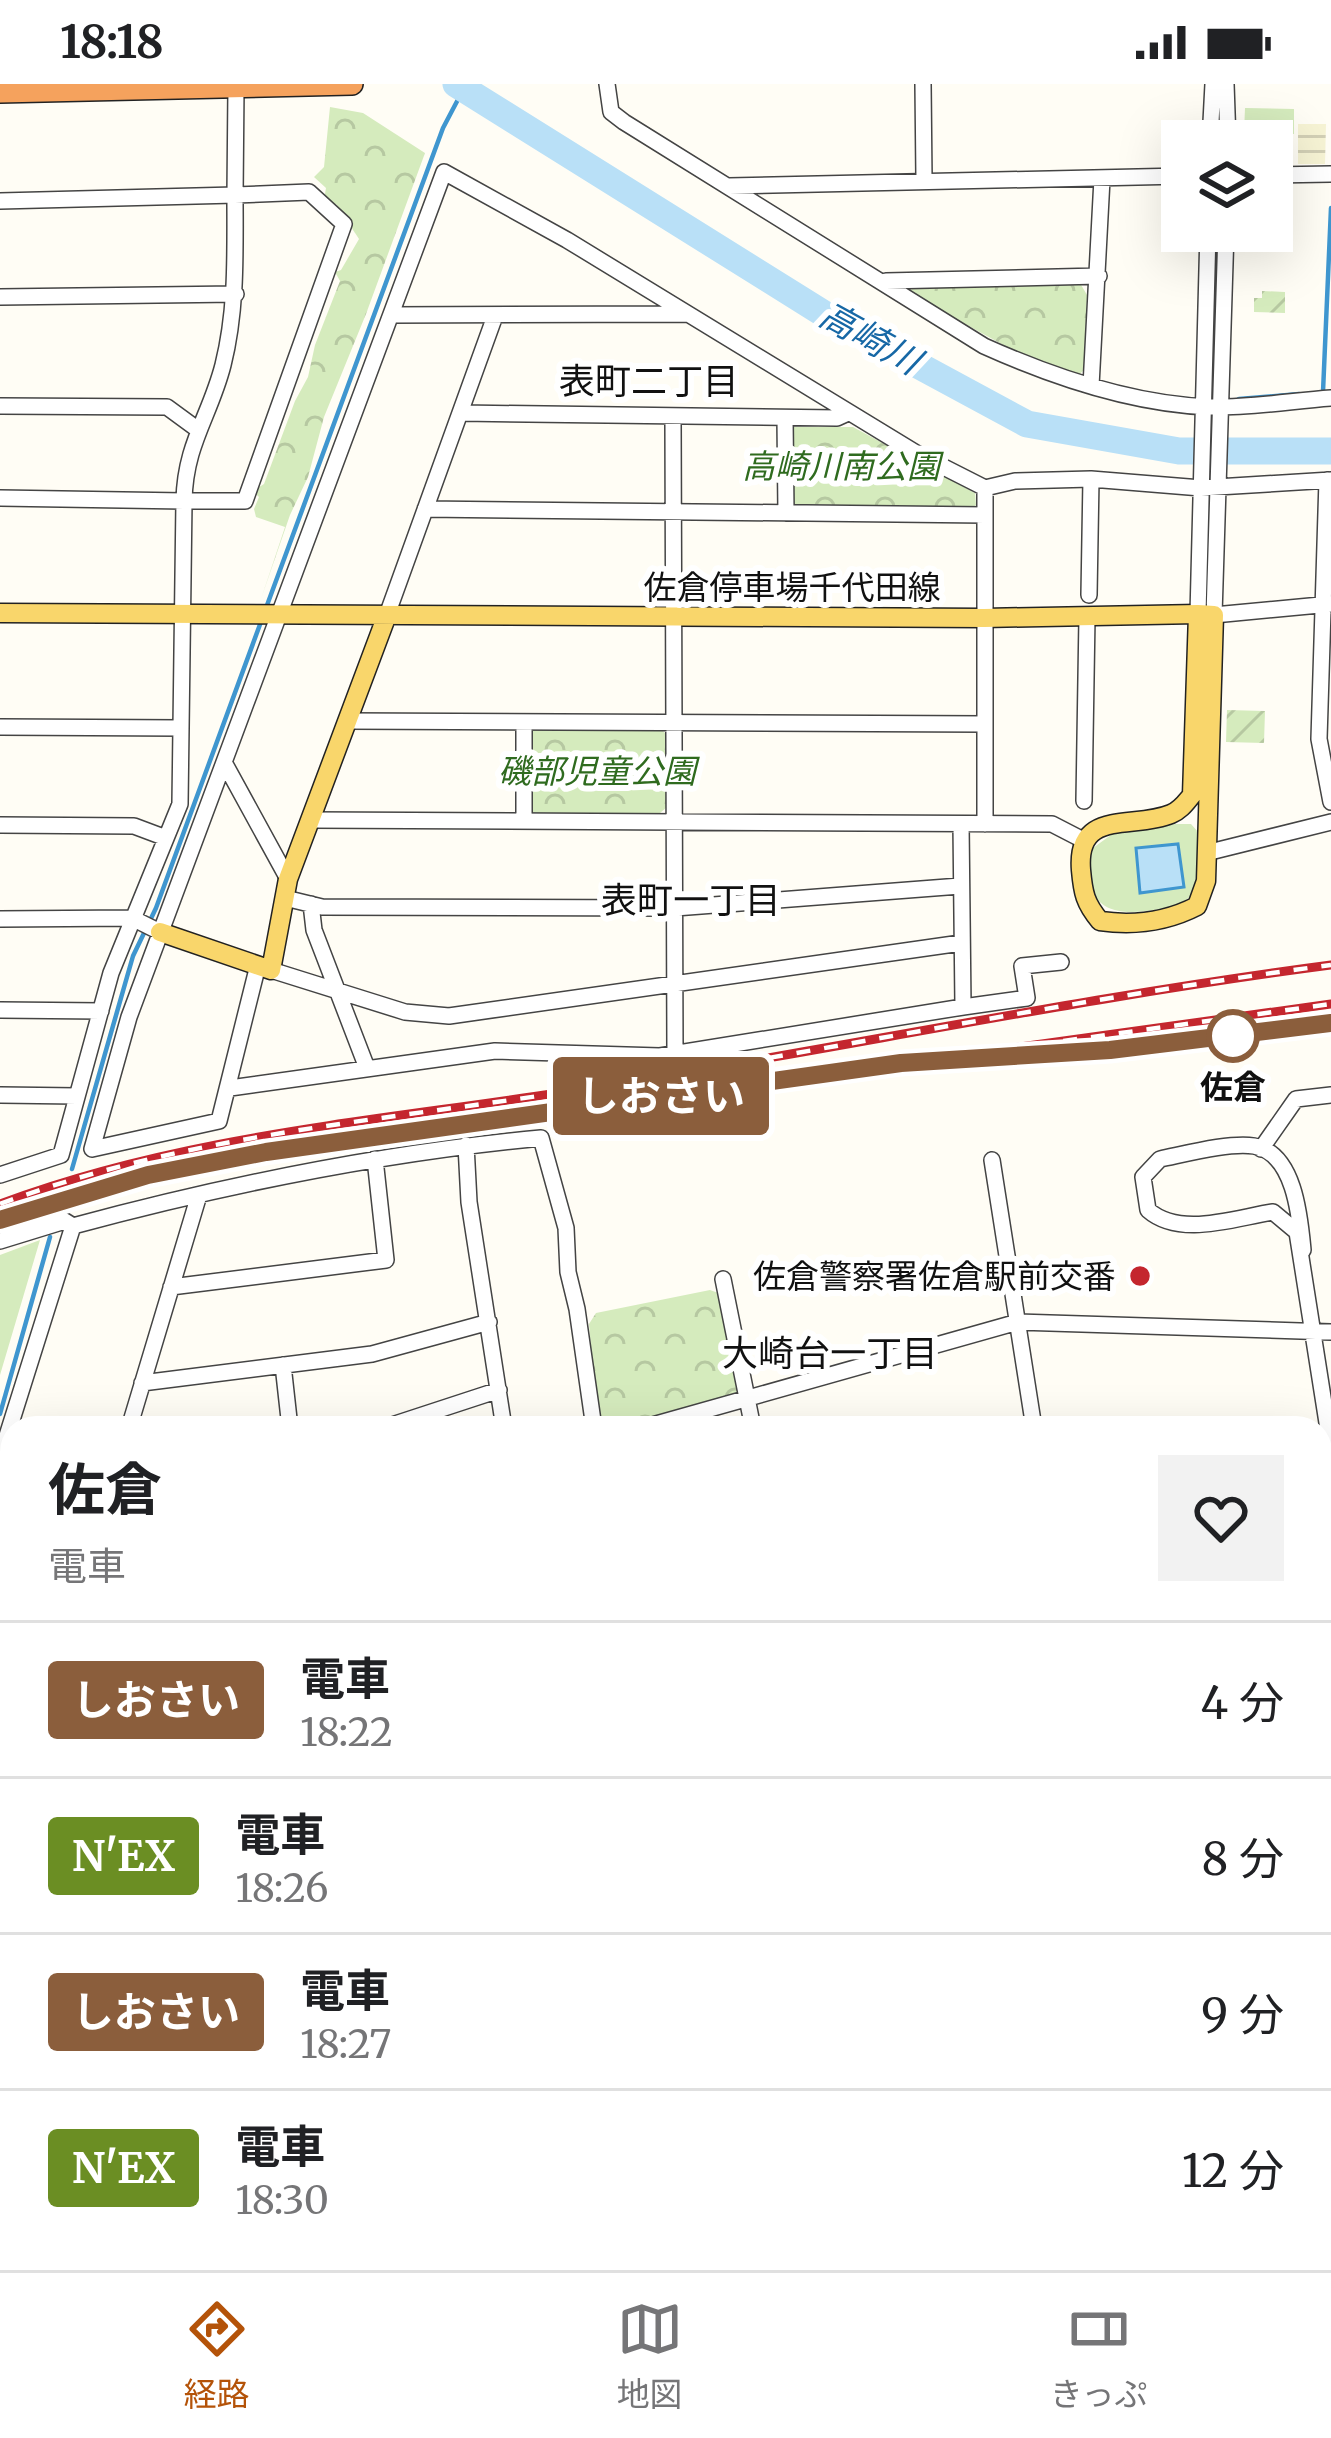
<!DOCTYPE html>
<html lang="ja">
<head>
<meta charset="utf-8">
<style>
	body { margin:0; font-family:Merriweather,"Noto Sans JP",serif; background:#f2f2f2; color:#202124; height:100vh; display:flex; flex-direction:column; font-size:45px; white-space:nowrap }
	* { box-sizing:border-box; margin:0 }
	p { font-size:39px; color:#757577 }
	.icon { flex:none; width:66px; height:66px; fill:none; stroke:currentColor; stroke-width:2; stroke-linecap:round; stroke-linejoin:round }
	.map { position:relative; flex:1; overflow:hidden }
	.sheet { position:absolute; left:0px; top:1332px; width:1332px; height:855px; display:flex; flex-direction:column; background:#fff; border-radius:36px 36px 0 0; box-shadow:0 12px 48px #0002 }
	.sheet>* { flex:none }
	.badge { padding:0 24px; border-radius:9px; font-size:42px; line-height:78px }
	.buttons { position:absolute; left:1161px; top:36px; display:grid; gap:24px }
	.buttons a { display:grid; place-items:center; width:132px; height:132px; border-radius:0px; background:#fff; box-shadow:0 12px 48px #0002; font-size:60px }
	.map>.badge { position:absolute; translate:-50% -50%; box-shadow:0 0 0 6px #fff }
	.round { display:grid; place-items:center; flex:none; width:126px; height:126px; border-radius:0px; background:#f2f2f2 }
	.headline { display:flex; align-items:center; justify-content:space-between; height:204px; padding:0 48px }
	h1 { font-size:57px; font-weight:700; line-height:90px }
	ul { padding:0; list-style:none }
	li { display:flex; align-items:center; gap:36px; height:156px; padding:0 48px; border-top:3px solid #e0e0e0 }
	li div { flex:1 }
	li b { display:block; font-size:45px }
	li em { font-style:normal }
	li .badge { min-width:132px; font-weight:700; text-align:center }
	.status { display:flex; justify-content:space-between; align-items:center; height:84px; padding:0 60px; background:#fff; direction:ltr }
	.status svg { height:33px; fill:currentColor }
	.dock { display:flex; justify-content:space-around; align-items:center; height:168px; border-top:3px solid #e0e0e0; background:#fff; font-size:33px; color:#757577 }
	.dock a { display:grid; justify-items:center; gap:6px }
	.dock .active { color:#b45309 }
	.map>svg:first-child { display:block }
	.farmland { fill:url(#farmland-rules) }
	.grass { fill:#d5ebbd }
	.park { fill:url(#park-crowns) }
	.garden { fill:url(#garden-furrows) }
	.water { fill:#b9e0f7; stroke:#3f96cf; stroke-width:3 }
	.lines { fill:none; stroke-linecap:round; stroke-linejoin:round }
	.stream { stroke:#3f96cf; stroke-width:4.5 }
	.river { stroke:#b9e0f7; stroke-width:27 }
	.minor-casing { stroke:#444; stroke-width:18 }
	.major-casing { stroke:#222; stroke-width:21 }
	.highway-casing { stroke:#222; stroke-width:24 }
	.minor { stroke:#fff; stroke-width:15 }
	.major { stroke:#f9d66b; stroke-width:18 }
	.highway { stroke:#f5a25d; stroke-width:21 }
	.rail-casing { stroke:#c4262e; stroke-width:9 }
	.rail { stroke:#fff; stroke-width:4.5; stroke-dasharray:14; stroke-linecap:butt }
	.line-casing { stroke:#fff; stroke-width:27 }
	.line { stroke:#8b5e3c; stroke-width:18 }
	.stop-dot { fill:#fff; stroke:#8b5e3c; stroke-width:6 }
	.poi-dot { fill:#c4262e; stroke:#fff; stroke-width:4.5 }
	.labels { text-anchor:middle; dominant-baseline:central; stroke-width:12; stroke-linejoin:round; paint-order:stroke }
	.park-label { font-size:33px; font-style:italic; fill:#2f6b1f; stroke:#fff }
	.street-label { font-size:33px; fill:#111; stroke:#fff }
	.stop-label { font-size:33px; font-weight:bold; fill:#111; stroke:#fff }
	.poi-label { font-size:33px; fill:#111; stroke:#fff; text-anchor:end }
	.water-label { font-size:36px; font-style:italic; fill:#1768a6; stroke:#fff }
	.neighbourhood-label { font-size:36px; fill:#111; stroke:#fff }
</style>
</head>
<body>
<div class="status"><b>18:18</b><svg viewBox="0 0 49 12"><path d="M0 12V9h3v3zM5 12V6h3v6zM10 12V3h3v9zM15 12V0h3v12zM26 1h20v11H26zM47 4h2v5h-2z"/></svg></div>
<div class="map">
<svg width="1331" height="2186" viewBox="0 0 1331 2186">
	<defs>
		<pattern id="farmland-rules" width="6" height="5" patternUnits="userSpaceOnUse" patternTransform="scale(3)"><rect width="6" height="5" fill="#f6f3d4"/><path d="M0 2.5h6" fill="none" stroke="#d2cfb5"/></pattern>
		<pattern id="park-crowns" width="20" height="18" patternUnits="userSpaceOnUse" patternTransform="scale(3)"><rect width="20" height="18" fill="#d5ebbd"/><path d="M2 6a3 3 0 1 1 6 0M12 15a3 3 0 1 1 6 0" fill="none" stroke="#b6c8a1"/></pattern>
		<pattern id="garden-furrows" width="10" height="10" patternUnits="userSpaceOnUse" patternTransform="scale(3)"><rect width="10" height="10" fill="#d5ebbd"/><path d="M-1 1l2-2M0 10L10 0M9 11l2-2" fill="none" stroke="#b6c8a1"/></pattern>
	</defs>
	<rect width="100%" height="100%" fill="#fffdf5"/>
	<path class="farmland" d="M 1298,40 L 1326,40 L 1325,80 L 1298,80 Z"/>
	<path class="grass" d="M 1245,24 L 1294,25 L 1294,50 L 1244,49 Z
		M 1175,740 L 1191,740 L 1199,749 C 1198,765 1202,792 1195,806 C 1186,821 1169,824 1154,826 C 1104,834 1081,818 1093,764 L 1115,748 Z
		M 40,1156 L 0,1291 L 0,1171 Z"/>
	<path class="park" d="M 330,23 L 363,29 L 425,69 L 366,230 L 324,333 L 308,393 L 290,431 L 261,515 L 285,443 L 256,433 L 254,425 L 259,413 L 253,407 L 264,400 L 295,317 L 308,293 L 315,261 L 340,197 L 335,188 L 341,186 L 359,155 L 336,120 L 323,121 L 326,104 L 314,93 L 324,83 Z
		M 1080,199 L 1087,211 L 1084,286 L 1071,298 L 912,211 L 911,205 Z
		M 792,343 L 853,343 L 975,409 L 976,421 L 971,424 L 790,420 Z
		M 661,645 L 666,650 L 667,723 L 660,729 L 533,729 L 527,720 L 527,654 L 532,646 Z
		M 710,1206 L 721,1210 L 739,1304 L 734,1311 L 621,1344 L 602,1344 L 597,1338 L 589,1240 L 596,1229 Z"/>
	<path class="garden" d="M 1262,207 L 1285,208 L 1285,229 L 1254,228 L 1254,214 L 1262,214 Z
		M 1227,626 L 1265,627 L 1264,659 L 1226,658 Z"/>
	<path class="water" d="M 1178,760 L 1184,803 L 1140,809 L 1136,764 Z"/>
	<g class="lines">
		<path class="stream" d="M 1323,308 L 1331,124
			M 1239,315 L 1299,310
			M 266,524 L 443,44 L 464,4
			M 72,1085 L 133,872 L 156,824 L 262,535
			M 0,1330 L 50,1153"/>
		<path class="river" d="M 456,0 L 829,233 L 1027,340 L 1179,367 L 1331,367"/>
		<defs>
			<path id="minor" d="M 607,0 L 611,28 L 624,38 L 984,262 C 1053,293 1131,320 1209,323 C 1249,324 1291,317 1331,314
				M 923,0 L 924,95
				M 1226,0 L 1228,57
				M 1210,57 L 1213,0
				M 1272,91 L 1331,90
				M 729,102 L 1182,92
				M 0,117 L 235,111 C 235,169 237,225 223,281 C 210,332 185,360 184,417 L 0,414
				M 1226,147 L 1214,531 L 1331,520
				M 886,197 L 1099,192
				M 0,213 L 236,210
				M 391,231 L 687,230
				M 1091,302 L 1102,95
				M 0,322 L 167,323 L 197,345
				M 461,329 L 837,334 L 848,329
				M 673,333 L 675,970
				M 785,334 L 786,429
				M 1327,396 L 1319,655 L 1331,718
				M 425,425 L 985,431
				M 1089,511 L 1091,395
				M 1198,530 L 1208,147
				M 387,531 L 495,232
				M 347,637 L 985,640
				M 0,643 L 181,644
				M 225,680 L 288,795
				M 1084,717 L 1087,533
				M 311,736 L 1052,740 L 1083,756
				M 524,737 L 524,638
				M 985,740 L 985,404
				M 0,741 L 134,742 L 166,754
				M 1206,769 L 1331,738
				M 285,814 L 322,823 L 675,824 L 960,802
				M 311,820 L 314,846 L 367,984
				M 0,835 L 132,834 L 160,848
				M 258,881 L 219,1037 L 92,1065 L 129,933 L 444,88 L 567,156 L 916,369 L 985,404 L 1015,397 L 1091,395 L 1201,404 L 1331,396
				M 271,886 L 405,928 L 449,932 L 961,859
				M 963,923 L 1027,914 L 1022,882 L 1061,878
				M 0,926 L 101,927
				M 230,1004 L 495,967 L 660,972 L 963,923 L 961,740
				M 0,1011 L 77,1012
				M 466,1061 L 469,1118 L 504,1344
				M 1261,1065 L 1296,1015 L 1331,1011
				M 992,1076 L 1034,1344
				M 0,1091 L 61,1071 L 111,889 L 180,720 L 184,417 L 245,417 L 344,140 L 309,108 L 235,111 L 236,3
				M 0,1157 L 65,1137 L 73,1142
				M 1303,1166 C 1300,1134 1295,1069 1254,1062 C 1230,1058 1185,1070 1160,1075 L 1143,1093 L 1148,1126 C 1180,1154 1234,1134 1273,1128 L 1297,1148 L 1331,1364
				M 723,1195 L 753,1344
				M 171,1203 L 386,1176 L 375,1075
				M 283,1281 L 290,1344
				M 142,1299 L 372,1270 L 489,1238
				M 129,1344 L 199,1111
				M 383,1344 L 499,1306
				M 642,1344 L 1018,1238 L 1331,1248
				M 0,1374 L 73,1142 C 225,1101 383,1069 541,1054 L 566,1144 L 568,1188 L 577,1225 L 594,1344
				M 0,1470 L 12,1468
				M 1320,1519 L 1331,1527
				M 0,1588 L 12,1586
				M 1320,1923 L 1331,1914
				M 1320,1951 L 1331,1965
				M 0,1960 L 12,1937
				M 0,2028 L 12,2041
				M 1320,2100 L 1331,2127
				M 457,2175 L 586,2186
				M 816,2175 L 819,2186
				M 1244,2175 L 1248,2186
				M 1008,2186 L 1009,2175"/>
			<path id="major" d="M 0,529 L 984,534 L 1198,530 L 1214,531 L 1206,797 L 1197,822 C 1166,838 1135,842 1100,837 C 1085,819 1083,809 1081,786 C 1076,724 1133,746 1171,730 C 1181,726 1186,718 1192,711 L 1198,530
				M 160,848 L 271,886 L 288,795 L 387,531"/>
			<path id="highway" d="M 0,8 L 352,0"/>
		</defs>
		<use href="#minor" class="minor-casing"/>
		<use href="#major" class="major-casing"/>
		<use href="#highway" class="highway-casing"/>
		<use href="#minor" class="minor"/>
		<use href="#major" class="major"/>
		<use href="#highway" class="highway"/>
		<defs>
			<path id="rail" d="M 1152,961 L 1331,939
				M 564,1026 L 1331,920
				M 0,1120 C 192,1048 396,1036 596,1003 C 842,964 1084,913 1331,881"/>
		</defs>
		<use href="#rail" class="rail-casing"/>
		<use href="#rail" class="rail"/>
	</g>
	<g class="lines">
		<defs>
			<path id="line" d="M 0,1136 L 148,1091 L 266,1068 L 901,979 L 1110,966 L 1331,939"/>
		</defs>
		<use href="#line" class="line-casing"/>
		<use href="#line" class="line"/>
	</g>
	<circle class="stop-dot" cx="1233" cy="952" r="24"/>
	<circle class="poi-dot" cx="1140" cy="1192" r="12"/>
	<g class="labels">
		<g class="park-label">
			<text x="841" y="382">高崎川南公園</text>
			<text x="597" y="687">磯部児童公園</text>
		</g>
		<g class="street-label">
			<text x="792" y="503">佐倉停車場千代田線</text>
		</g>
		<g class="stop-label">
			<text x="1233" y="1003">佐倉</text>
		</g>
		<g class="poi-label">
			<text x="1116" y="1192">佐倉警察署佐倉駅前交番</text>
		</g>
		<g class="water-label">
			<text transform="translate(870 254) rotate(29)">高崎川</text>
		</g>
		<g class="neighbourhood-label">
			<text x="649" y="297">表町二丁目</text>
			<text x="691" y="816">表町一丁目</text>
			<text x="830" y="1269">大崎台一丁目</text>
		</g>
	</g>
</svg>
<div class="buttons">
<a><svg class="icon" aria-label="layers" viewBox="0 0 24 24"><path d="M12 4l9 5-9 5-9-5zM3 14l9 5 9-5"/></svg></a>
</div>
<b class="badge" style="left:661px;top:1012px;background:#8b5e3c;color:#fff">しおさい</b>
<section class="sheet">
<div class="headline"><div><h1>佐倉</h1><p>電車</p></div><a class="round"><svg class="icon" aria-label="heart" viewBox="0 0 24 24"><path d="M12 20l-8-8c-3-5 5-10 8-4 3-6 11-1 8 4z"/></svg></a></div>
<ul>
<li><span class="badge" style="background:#8b5e3c;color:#fff">しおさい</span><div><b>電車</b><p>18:22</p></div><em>4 分</em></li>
<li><span class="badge" style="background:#6b8e23;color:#fff">N'EX</span><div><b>電車</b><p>18:26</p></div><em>8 分</em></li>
<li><span class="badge" style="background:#8b5e3c;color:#fff">しおさい</span><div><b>電車</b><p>18:27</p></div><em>9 分</em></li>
<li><span class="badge" style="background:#6b8e23;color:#fff">N'EX</span><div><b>電車</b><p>18:30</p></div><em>12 分</em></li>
</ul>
</section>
</div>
<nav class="dock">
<a class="active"><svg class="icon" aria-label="directions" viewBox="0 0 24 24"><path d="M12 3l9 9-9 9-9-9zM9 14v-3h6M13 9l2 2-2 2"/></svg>経路</a>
<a><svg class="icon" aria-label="map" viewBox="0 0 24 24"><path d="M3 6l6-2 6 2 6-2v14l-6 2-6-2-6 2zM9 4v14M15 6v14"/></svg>地図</a>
<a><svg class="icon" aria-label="tickets" viewBox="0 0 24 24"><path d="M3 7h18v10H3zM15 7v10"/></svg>きっぷ</a>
</nav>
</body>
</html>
